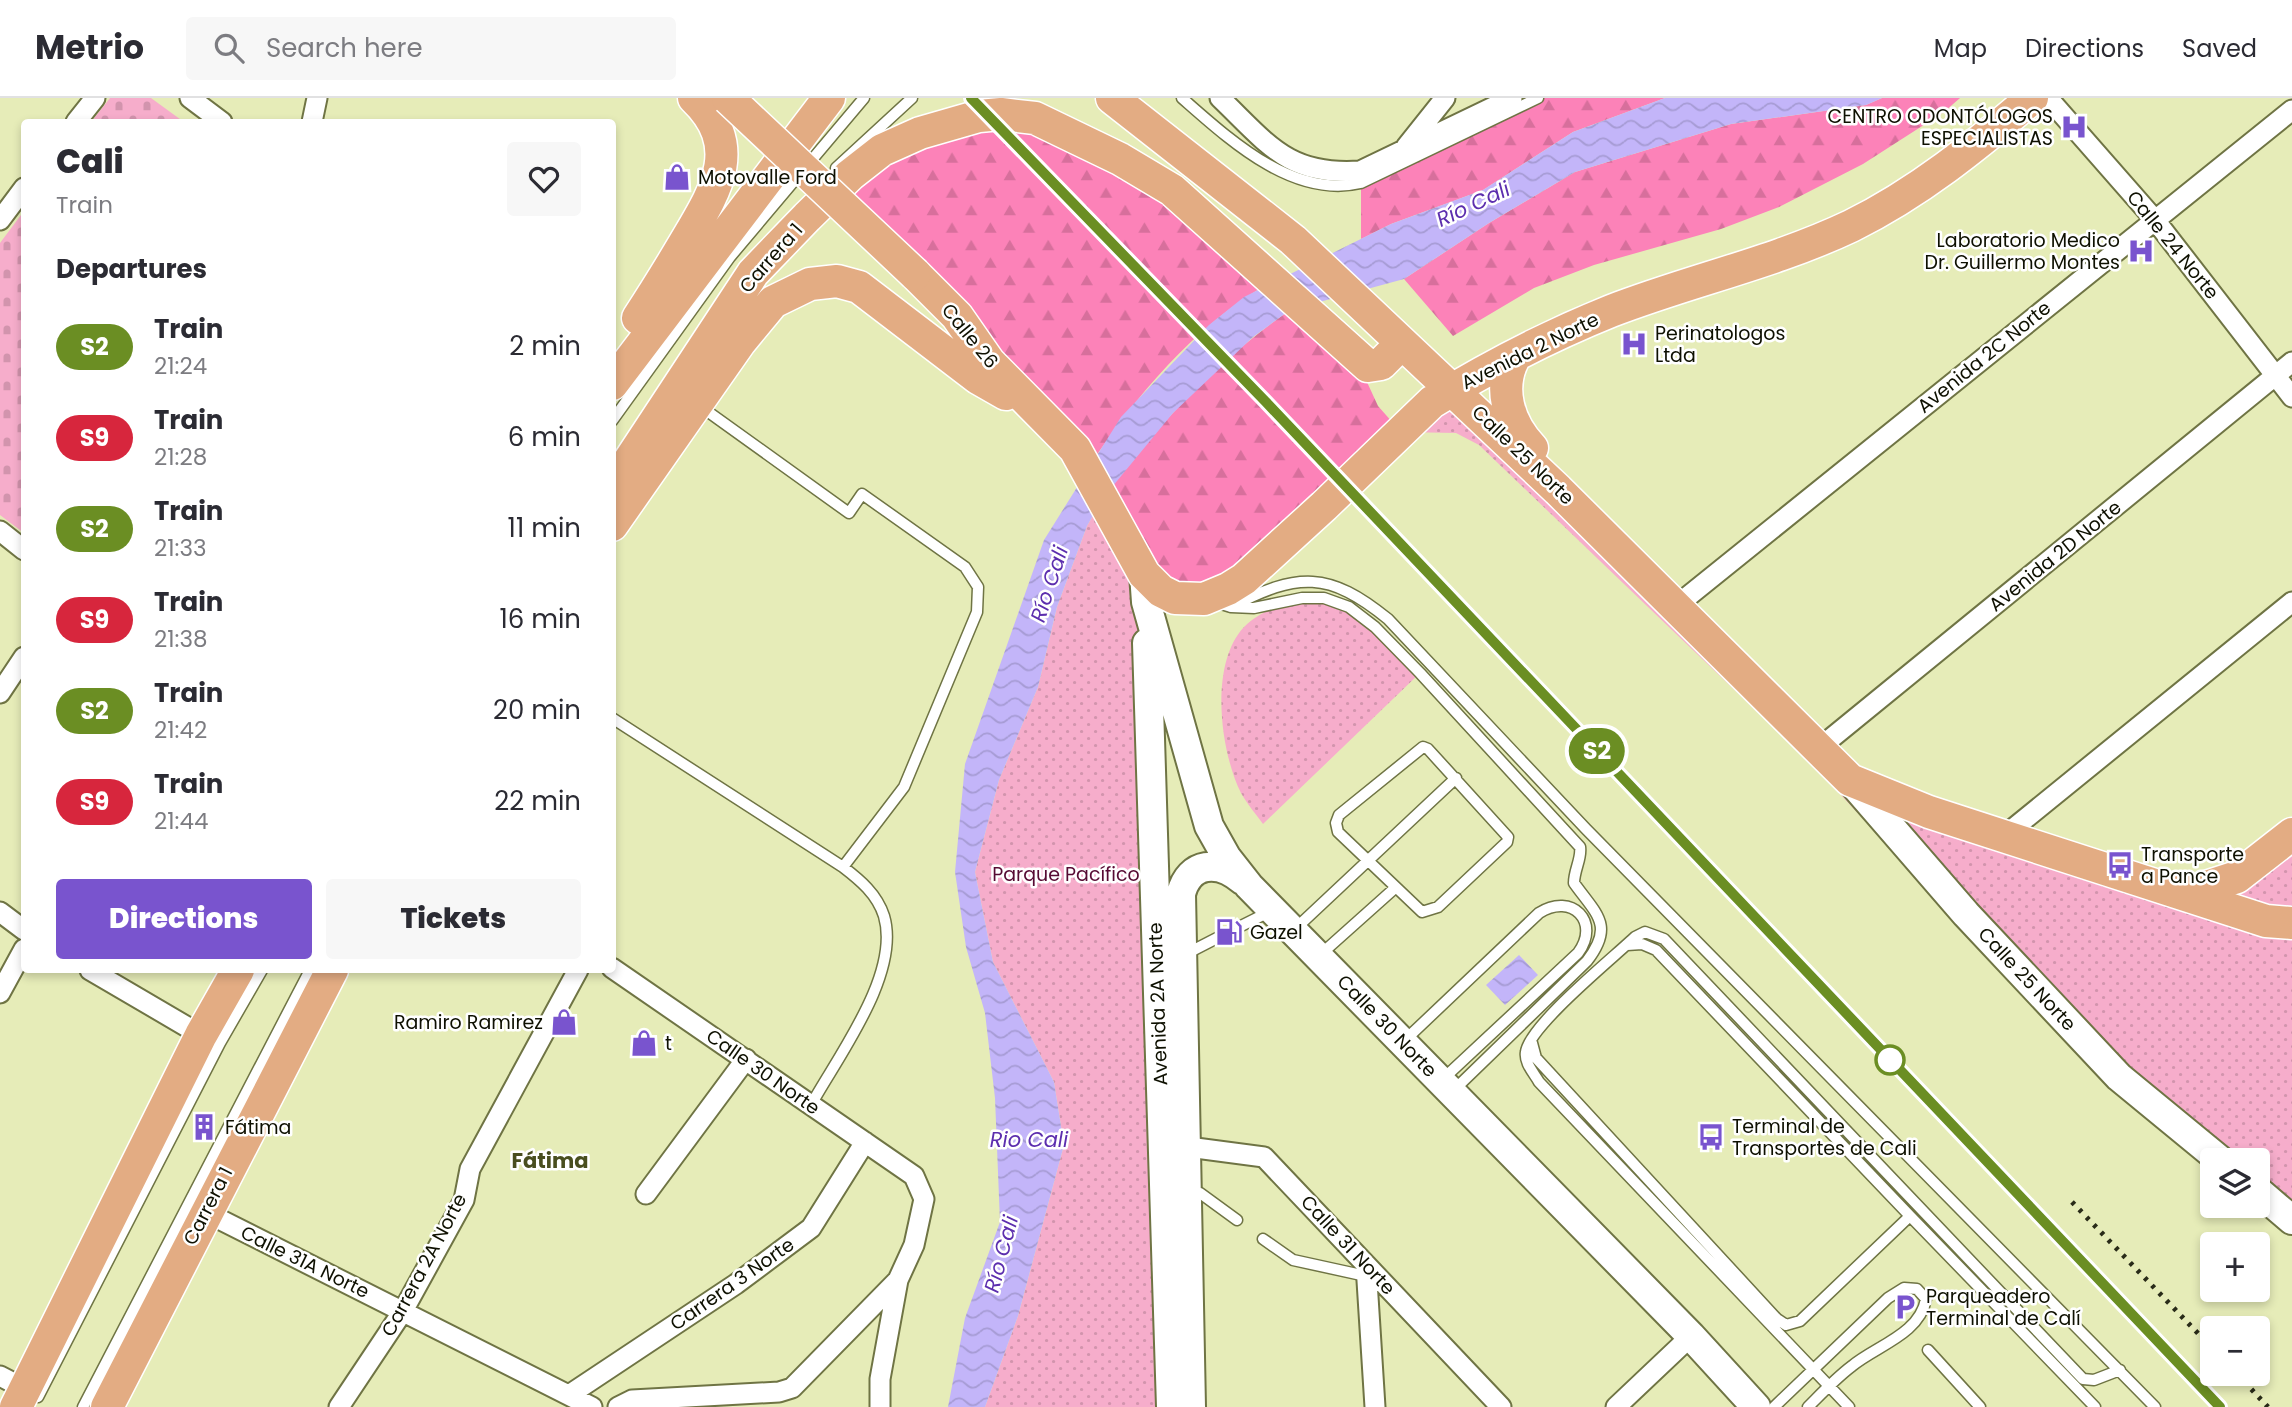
<!DOCTYPE html>
<html lang="en">
<head>
<meta charset="utf-8">
<style>
	body { margin:0; font-family:Poppins,sans-serif; background:#f7f7f7; color:#2b2b33; height:100vh; display:flex; flex-direction:column; font-size:26px; white-space:nowrap }
	* { box-sizing:border-box; margin:0 }
	p { font-size:23px; color:#7c7c81 }
	.icon { flex:none; width:38px; height:38px; fill:none; stroke:currentColor; stroke-width:2; stroke-linecap:round; stroke-linejoin:round }
	.map { position:relative; flex:1; overflow:hidden }
	.sheet { position:absolute; left:21px; top:21px; width:595px; height:854px; display:flex; flex-direction:column; background:#fff; border-radius:7px; box-shadow:0 4px 10px #0003 }
	.sheet>* { flex:none }
	.badge { padding:0 14px; border-radius:23px; font-size:24px; line-height:46px }
	.controls { position:absolute; left:2200px; top:1050px; display:grid; gap:14px }
	.controls a { display:grid; place-items:center; width:70px; height:70px; border-radius:7px; background:#fff; box-shadow:0 4px 10px #0003; font-size:35px }
	.map>.badge { position:absolute; translate:-50% -50%; box-shadow:0 0 0 4px #fff }
	h2 { padding:0 35px; font-size:26px; line-height:63px }
	.round { display:grid; place-items:center; flex:none; width:74px; height:74px; border-radius:7px; background:#f7f7f7 }
	.summary { display:flex; align-items:center; justify-content:space-between; height:119px; padding:0 35px }
	h1 { font-size:33px; font-weight:800; line-height:52px }
	.action { display:flex; gap:14px; margin-top:auto; padding:14px 35px }
	.action a { flex:1; height:80px; border-radius:7px; background:#7954ce; color:#fff; font-size:28px; font-weight:800; line-height:80px; text-align:center }
	.action a+a { background:#f7f7f7; color:#2b2b33 }
	ul { padding:0; list-style:none }
	li { display:flex; align-items:center; gap:21px; height:91px; padding:0 35px }
	li div { flex:1 }
	li b { display:block; font-size:26px }
	li em { font-style:normal }
	li .badge { min-width:77px; font-weight:700; text-align:center }
	header { display:flex; align-items:center; gap:42px; box-sizing:border-box; height:98px; padding:0 35px; background:#fff; border-bottom:2px solid #e1e1e2 }
	header strong { font-size:33px }
	nav { display:flex; gap:38px; margin-inline-start:auto; font-size:24px }
	.search { width:490px; height:63px; background:#f7f7f7; display:flex; align-items:center; gap:18px; box-sizing:border-box; padding:0 24px; border-radius:7px; color:#7c7c81; font-size:26px }
	.map>svg:first-child { display:block }
	.grass { fill:url(#grass-dots) }
	.forest { fill:url(#forest-firs) }
	.cemetery { fill:url(#cemetery-stones) }
	.water { fill:url(#water-waves) }
	.lines { fill:none; stroke-linecap:round; stroke-linejoin:round }
	.service-casing { stroke:#6f7444; stroke-width:13 }
	.minor-casing { stroke:#6f7444; stroke-width:23 }
	.secondary-casing { stroke:#6f7444; stroke-width:32 }
	.primary-casing { stroke:#fff; stroke-width:35 }
	.service { stroke:#fff; stroke-width:10 }
	.minor { stroke:#fff; stroke-width:19 }
	.secondary { stroke:#fff; stroke-width:28 }
	.primary { stroke:#e3ac83; stroke-width:32 }
	.rail { stroke:#292b18; stroke-width:5; stroke-dasharray:3.5 7; stroke-linecap:butt }
	.primary-bridge-casing { stroke:#fff; stroke-width:35; stroke-linecap:butt }
	.primary-bridge { stroke:#e3ac83; stroke-width:32 }
	.line-casing { stroke:#fff; stroke-width:16 }
	.line { stroke:#6b8e23; stroke-width:10 }
	.stop-dot { fill:#fff; stroke:#6b8e23; stroke-width:3.5 }
	.labels { text-anchor:middle; dominant-baseline:central; stroke-width:5; stroke-linejoin:round; paint-order:stroke }
	.poi-label { font-size:19px; fill:#0e1001; stroke:#fff; text-anchor:start }
	.street-label { font-size:19px; fill:#0e1001; stroke:#fff }
	.park-label { font-size:19px; fill:#560a33; stroke:#fff }
	.water-label { font-size:21px; font-style:italic; fill:#5c2eae; stroke:#fff }
	.neighbourhood-label { font-size:21px; font-weight:bold; fill:#494e1f; stroke:#fff }
</style>
</head>
<body>
<header>
<strong>Metrio</strong>
<div class="search"><svg class="icon" aria-label="search" viewBox="0 0 24 24"><circle cx="10" cy="10" r="6"/><path d="M15 15l6 6"/></svg>Search here</div>
<nav><a>Map</a><a>Directions</a><a>Saved</a></nav>
</header>
<div class="map">
<svg width="2292" height="1309" viewBox="0 0 2292 1309">
	<defs>
		<pattern id="grass-dots" width="8" height="8" patternUnits="userSpaceOnUse" patternTransform="scale(1.75)"><rect width="8" height="8" fill="#f6adcb"/><path d="M2 2h.1M6 6h.1" fill="none" stroke="#d294ad" stroke-width="1.8" stroke-linecap="round"/></pattern>
		<pattern id="forest-firs" width="22" height="20" patternUnits="userSpaceOnUse" patternTransform="scale(1.75)"><rect width="22" height="20" fill="#fc82b8"/><path d="M5 1l3.5 6h-7zM16 11l3.5 6h-7z" fill="#d76f9c"/></pattern>
		<pattern id="cemetery-stones" width="16" height="16" patternUnits="userSpaceOnUse" patternTransform="scale(1.75)"><rect width="16" height="16" fill="#f6adcb"/><path d="M2 7V4a2 2 0 0 1 4 0v3zM10 15v-3a2 2 0 0 1 4 0v3z" fill="#d294ad"/></pattern>
		<pattern id="water-waves" width="16" height="10" patternUnits="userSpaceOnUse" patternTransform="scale(1.75)"><rect width="16" height="10" fill="#c3b5f9"/><path d="M0 5q4-4 8 0t8 0" fill="none" stroke="#a69bd4"/></pattern>
	</defs>
	<rect width="100%" height="100%" fill="#e6ecb8"/>
	<path class="grass" d="M 1453,291 L 1850,682 L 2185,796 L 2292,736 L 2292,1122 L 2258,1093 L 2258,1062 L 2220,1062 L 2026,896 L 1814,668 L 1479,347 L 1456,335 L 1401,334 Z
		M 1103,400 L 1144,476 L 1171,1309 L 985,1309 L 1018,1218 L 1064,1047 L 1054,984 L 993,864 L 975,774 L 999,682 L 1038,589 L 1057,509 L 1087,428 Z
		M 1302,500 L 1349,509 L 1420,575 L 1263,726 C 1256,716 1247,706 1241,695 C 1220,653 1209,566 1244,529 C 1260,513 1281,507 1302,500 Z"/>
	<path class="forest" d="M 1538,0 L 1665,0 L 1573,34 L 1483,92 L 1391,126 L 1361,141 L 1361,85 Z
		M 1882,0 L 1960,0 L 1944,14 L 1863,66 L 1779,109 L 1721,131 L 1594,167 L 1534,190 L 1453,238 L 1404,181 L 1489,125 L 1575,74 L 1731,26 L 1866,7 Z
		M 979,18 L 1078,39 L 1269,185 C 1194,228 1135,299 1088,370 L 834,97 L 850,77 Z
		M 1290,212 L 1361,271 L 1378,308 L 1401,334 L 1244,481 L 1175,500 L 1103,400 C 1155,329 1218,262 1290,212 Z"/>
	<path class="cemetery" d="M 110,0 L 151,0 L 184,24 L 91,24 Z
		M 24,113 L 24,435 L 0,417 L 0,145 Z"/>
	<path class="water" d="M 1665,0 L 1882,0 L 1866,7 L 1731,26 L 1575,74 L 1489,125 L 1404,181 L 1290,212 L 1253,239 L 1173,315 L 1103,400 L 1087,428 L 1057,509 L 1038,589 L 999,682 L 975,774 L 993,864 L 1054,984 L 1064,1047 L 1018,1218 L 985,1309 L 948,1309 L 965,1220 L 1000,1124 L 995,1000 L 985,915 L 966,849 L 955,774 L 965,666 L 1044,442 L 1121,319 L 1209,227 L 1244,199 L 1391,126 L 1483,92 L 1573,34 Z
		M 1519,857 L 1538,877 L 1505,907 L 1486,887 Z"/>
	<g class="lines">
		<defs>
			<path id="service" d="M 1182,0 C 1230,42 1293,101 1361,85 L 1538,0
				M 836,70 L 912,0
				M 700,308 L 849,415 L 862,396 L 965,469 L 978,489 L 977,514 L 904,689 L 843,769
				M 612,323 L 730,159 L 864,0
				M 1218,505 L 1231,509 C 1298,474 1329,473 1388,521 L 1586,731 L 2155,1309
				M 1231,509 L 1254,510 L 1302,500 L 1324,500 L 1349,509 L 1375,529 L 1420,575 L 1580,749 C 1582,760 1574,772 1574,785 C 1596,816 1615,827 1587,863 L 1454,992
				M 612,620 L 843,769 C 860,782 877,796 884,818 C 901,876 838,958 811,1007
				M 1423,649 L 1428,651 L 1508,739 L 1507,744 L 1438,809 L 1422,814 L 1338,734 L 1336,725 L 1339,717 Z
				M 1239,829 L 1269,814
				M 1294,832 L 1456,680
				M 1184,857 L 1219,839
				M 1320,857 L 1395,790
				M 1403,944 L 1539,815 C 1572,794 1601,824 1578,855 L 1443,981
				M 1532,945 L 1536,960 L 1777,1221 L 1786,1227 L 1800,1223 L 1910,1118 L 1656,852 L 1642,846 L 1627,847
				M 1191,1095 L 1200,1095 L 1237,1122
				M 1910,1118 L 2095,1309
				M 1263,1141 L 1293,1162 L 1366,1178
				M 1928,1252 L 1980,1309
				M 38,1299 L 220,945 L 262,872
				M 83,1309 L 310,872
				M 1774,1309 L 1888,1200 L 1904,1190 L 1917,1191 L 1926,1201 C 1920,1236 1876,1248 1852,1268 C 1836,1280 1822,1295 1808,1309
				M 1849,1309 L 1539,984 C 1534,975 1524,965 1526,954 C 1529,928 1613,860 1635,839 L 1645,834 L 1664,841 L 2083,1281 L 2094,1282 L 2120,1272"/>
			<path id="minor" d="M 190,0 L 222,24
				M 1220,0 C 1268,46 1288,78 1360,73 L 1512,0
				M 2048,0 L 2155,122 L 2292,299
				M 76,24 L 95,0
				M 312,24 L 317,0
				M 1406,49 L 1445,0
				M 0,122 L 24,90
				M 0,433 L 24,452
				M 1676,508 L 2292,12
				M 0,595 L 24,559
				M 1818,651 L 2292,264
				M 2004,738 L 2292,504
				M 0,814 L 24,832
				M 612,870 L 914,1078 L 924,1101 L 914,1147 L 898,1182 L 880,1281 L 880,1309
				M 90,872 L 201,937
				M 0,895 L 24,851
				M 1173,1047 L 1264,1059 L 1501,1309
				M 646,1096 L 746,961
				M 205,1114 L 592,1309
				M 1366,1167 L 1375,1309
				M 0,1278 L 25,1291
				M 569,1297 L 736,1186 L 811,1130 L 865,1044
				M 339,1309 L 403,1213 L 464,1102 L 470,1071 L 578,872
				M 618,1309 L 632,1302 L 779,1294 L 792,1290 L 898,1182
				M 1616,1309 L 1691,1238"/>
			<path id="secondary" d="M 1144,476 L 1146,504 L 1209,728 L 1227,760 L 1249,788 L 1691,1238 L 1756,1309
				M 1147,545 L 1171,1309
				M 1850,682 L 1966,816 L 2119,979 L 2220,1062
				M 2258,1093 L 2292,1122
				M 1191,1309 L 1181,796 C 1189,763 1219,762 1242,782"/>
			<path id="primary" d="M 1112,0 L 1293,142 L 1558,392 L 1850,682 L 1929,714 L 2266,823 L 2292,825
				M 915,176 L 957,218 L 989,264 L 1075,351 L 1144,476 L 1161,493 L 1175,500 L 1204,501 L 1228,491 L 1244,481 L 1324,408 L 1432,304 C 1489,269 1549,238 1611,213 C 1691,182 1773,165 1851,128 C 1918,95 1976,48 2032,0
				M 638,220 C 655,194 671,168 687,141 C 716,92 744,48 694,0
				M 1514,260 C 1498,290 1508,325 1532,350
				M 612,286 L 829,0
				M 612,389 L 753,175 L 807,119 L 850,77 L 882,52 L 920,35 L 979,18 L 1001,16 L 1035,20 L 1120,61 L 1172,92 L 1368,268 L 1381,266 L 1402,245
				M 612,427 L 740,244 L 773,204 L 810,186 L 837,183 L 859,189 L 978,280 L 1006,296
				M 2185,796 L 2237,779 L 2292,736
				M 16,1309 L 201,937 L 238,872
				M 107,1309 L 332,872"/>
		</defs>
		<use href="#service" class="service-casing"/>
		<use href="#minor" class="minor-casing"/>
		<use href="#secondary" class="secondary-casing"/>
		<use href="#primary" class="primary-casing"/>
		<use href="#service" class="service"/>
		<use href="#minor" class="minor"/>
		<use href="#secondary" class="secondary"/>
		<use href="#primary" class="primary"/>
		<path class="rail" d="M 971,0 L 1265,303 L 2220,1309
			M 2072,1104 L 2212,1250
			M 2237,1276 L 2268,1309"/>
		<defs>
			<path id="primary-bridge" d="M 728,0 L 915,176"/>
		</defs>
		<use href="#primary-bridge" class="primary-bridge-casing"/>
		<use href="#primary-bridge" class="primary-bridge"/>
	</g>
	<g class="lines">
		<defs>
			<path id="line" d="M 971,0 L 1265,303 L 2220,1309"/>
		</defs>
		<use href="#line" class="line-casing"/>
		<use href="#line" class="line"/>
	</g>
	<defs>
		<symbol id="hospital-bare" viewBox="-9 -9 18 18"><path d="M-5-5h3v3.5h4V-5h3V5h-3V1.5h-4V5h-3Z" fill="#7954ce" stroke="#fff" stroke-width="2.5" paint-order="stroke"/></symbol>
		<symbol id="shop-bare" viewBox="-9 -9 18 18"><path d="M-5-2.5h2.3a2.7 3.5 0 0 1 5.4 0H5L5.5 6h-11ZM-1.5-2.5h3a1.5 2.3 0 0 0-3 0Z" fill="#7954ce" stroke="#fff" stroke-width="2.5" paint-order="stroke"/></symbol>
		<symbol id="bus-bare" viewBox="-9 -9 18 18"><path d="M-5-6H5V4H4V6H2V4H-2V6H-4V4H-5ZM-3.5-4V0h7V-4ZM-3.5 1.2v1.5H-2V1.2ZM2 1.2v1.5H3.5V1.2Z" fill="#7954ce" stroke="#fff" stroke-width="2.5" paint-order="stroke"/></symbol>
		<symbol id="fuel-bare" viewBox="-9 -9 18 18"><path d="M-5.5-6h7V0h2V4h1.3V-2.5L3-4.5l.8-.8L6-3V5H2.5V1h-1V6h-7ZM-4.2-4.7v3.2H.2V-4.7Z" fill="#7954ce" stroke="#fff" stroke-width="2.5" paint-order="stroke"/></symbol>
		<symbol id="building-bare" viewBox="-9 -9 18 18"><path d="M-4-6H4V6H1V3H-1V6H-4ZM-2.5-4.3h1.7v1.8h-1.7ZM.8-4.3h1.7v1.8H.8ZM-2.5-1h1.7V.8h-1.7ZM.8-1h1.7V.8H.8Z" fill="#7954ce" stroke="#fff" stroke-width="2.5" paint-order="stroke"/></symbol>
		<symbol id="parking-bare" viewBox="-9 -9 18 18"><path d="M-3.5-5.5H1a3.5 3.5 0 0 1 0 7H-1V5.5H-3.5ZM-1-3.4V-.6H.8a1.4 1.4 0 0 0 0-2.8Z" fill="#7954ce" stroke="#fff" stroke-width="2.5" paint-order="stroke"/></symbol>
	</defs>
	<g fill-rule="evenodd">
		<use href="#hospital-bare" x="2055" y="10" width="38" height="38"/>
		<use href="#shop-bare" x="658" y="60" width="38" height="38"/>
		<use href="#hospital-bare" x="2122" y="134" width="38" height="38"/>
		<use href="#hospital-bare" x="1615" y="227" width="38" height="38"/>
		<use href="#bus-bare" x="2101" y="748" width="38" height="38"/>
		<use href="#fuel-bare" x="1210" y="815" width="38" height="38"/>
		<use href="#shop-bare" x="545" y="905" width="38" height="38"/>
		<use href="#shop-bare" x="625" y="926" width="38" height="38"/>
		<use href="#building-bare" x="185" y="1010" width="38" height="38"/>
		<use href="#bus-bare" x="1692" y="1020" width="38" height="38"/>
		<use href="#parking-bare" x="1886" y="1190" width="38" height="38"/>
	</g>
	<circle class="stop-dot" cx="1890" cy="962" r="14"/>
	<g class="labels">
		<g class="poi-label">
			<text x="2053" y="18" text-anchor="end">CENTRO ODONTÓLOGOS<tspan x="2053" dy="22">ESPECIALISTAS</tspan></text>
			<text x="698" y="79">Motovalle Ford</text>
			<text x="2120" y="142" text-anchor="end">Laboratorio Medico<tspan x="2120" dy="22">Dr. Guillermo Montes</tspan></text>
			<text x="1655" y="235">Perinatologos<tspan x="1655" dy="22">Ltda</tspan></text>
			<text x="2141" y="756">Transporte<tspan x="2141" dy="22">a Pance</tspan></text>
			<text x="1250" y="834">Gazel</text>
			<text x="543" y="924" text-anchor="end">Ramiro Ramirez</text>
			<text x="665" y="945">t</text>
			<text x="1732" y="1028">Terminal de<tspan x="1732" dy="22">Transportes de Cali</tspan></text>
			<text x="225" y="1029">Fátima</text>
			<text x="1926" y="1198">Parqueadero<tspan x="1926" dy="22">Terminal de Calí</tspan></text>
		</g>
		<g class="street-label">
			<text transform="translate(2173 147) rotate(51)">Calle 24 Norte</text>
			<text transform="translate(771 160) rotate(-49)">Carrera 1</text>
			<text transform="translate(970 238) rotate(51)">Calle 26</text>
			<text transform="translate(1530 253) rotate(-26)">Avenida 2 Norte</text>
			<text transform="translate(1984 259) rotate(-39)">Avenida 2C Norte</text>
			<text transform="translate(1523 357) rotate(44)">Calle 25 Norte</text>
			<text transform="translate(2055 458) rotate(-39)">Avenida 2D Norte</text>
			<text transform="translate(2027 881) rotate(47)">Calle 25 Norte</text>
			<text transform="translate(1158 906) rotate(-92)">Avenida 2A Norte</text>
			<text transform="translate(1387 928) rotate(46)">Calle 30 Norte</text>
			<text transform="translate(763 974) rotate(35)">Calle 30 Norte</text>
			<text transform="translate(208 1108) rotate(-63)">Carrera 1</text>
			<text transform="translate(1348 1147) rotate(47)">Calle 31 Norte</text>
			<text transform="translate(305 1164) rotate(26)">Calle 31A Norte</text>
			<text transform="translate(424 1167) rotate(-62)">Carrera 2A Norte</text>
			<text transform="translate(732 1186) rotate(-35)">Carrera 3 Norte</text>
		</g>
		<g class="park-label">
			<text x="1066" y="776">Parque Pacífico</text>
		</g>
		<g class="water-label">
			<text transform="translate(1473 106) rotate(-25)">Río Cali</text>
			<text transform="translate(1049 486) rotate(-72)">Río Cali</text>
			<text x="1029" y="1041">Rio Cali</text>
			<text transform="translate(1001 1156) rotate(-75)">Río Cali</text>
		</g>
		<g class="neighbourhood-label">
			<text x="550" y="1062">Fátima</text>
		</g>
	</g>
</svg>
<div class="controls">
<a><svg class="icon" aria-label="layers" viewBox="0 0 24 24"><path d="M12 4l9 5-9 5-9-5zM3 14l9 5 9-5"/></svg></a>
<a>+</a>
<a>−</a>
</div>
<b class="badge" style="left:1597px;top:653px;background:#6b8e23;color:#fff">S2</b>
<section class="sheet">
<div class="summary"><div><h1>Cali</h1><p>Train</p></div><a class="round"><svg class="icon" aria-label="heart" viewBox="0 0 24 24"><path d="M12 20l-8-8c-3-5 5-10 8-4 3-6 11-1 8 4z"/></svg></a></div>
<h2>Departures</h2>
<ul>
<li><span class="badge" style="background:#6b8e23;color:#fff">S2</span><div><b>Train</b><p>21:24</p></div><em>2 min</em></li>
<li><span class="badge" style="background:#d7263d;color:#fff">S9</span><div><b>Train</b><p>21:28</p></div><em>6 min</em></li>
<li><span class="badge" style="background:#6b8e23;color:#fff">S2</span><div><b>Train</b><p>21:33</p></div><em>11 min</em></li>
<li><span class="badge" style="background:#d7263d;color:#fff">S9</span><div><b>Train</b><p>21:38</p></div><em>16 min</em></li>
<li><span class="badge" style="background:#6b8e23;color:#fff">S2</span><div><b>Train</b><p>21:42</p></div><em>20 min</em></li>
<li><span class="badge" style="background:#d7263d;color:#fff">S9</span><div><b>Train</b><p>21:44</p></div><em>22 min</em></li>
</ul>
<div class="action"><a>Directions</a><a>Tickets</a></div>
</section>
</div>
</body>
</html>
